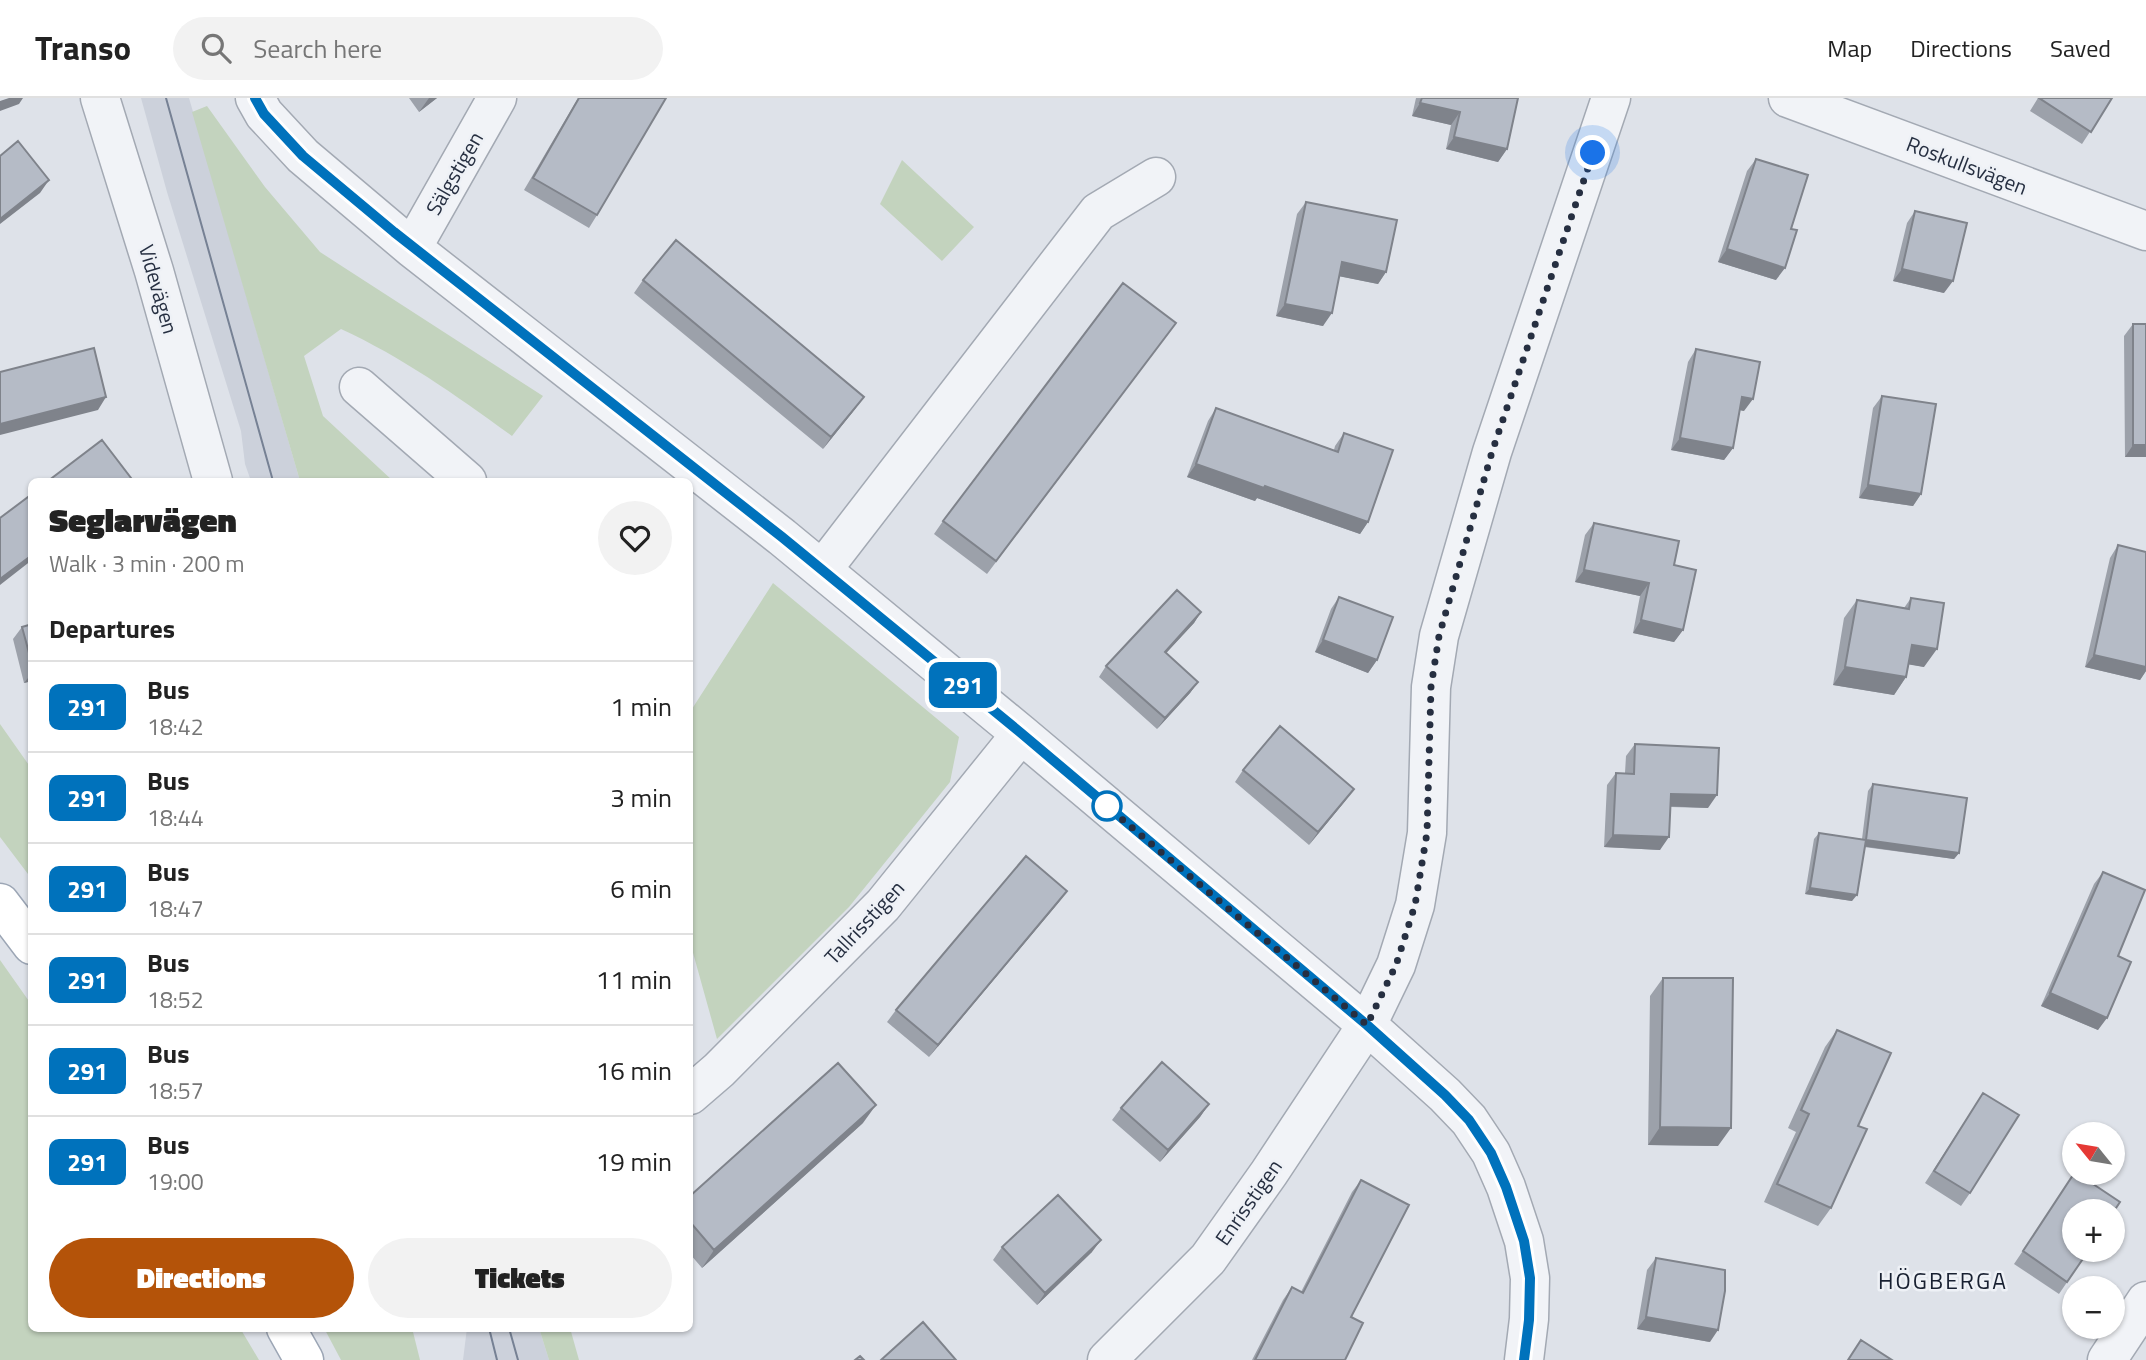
<!DOCTYPE html>
<html lang="en">
<head>
<meta charset="utf-8">
<style>
	body { margin:0; font-family:"Titillium Web",sans-serif; background:#f2f2f2; color:#222; height:100vh; display:flex; flex-direction:column; font-size:26px; white-space:nowrap }
	* { box-sizing:border-box; margin:0 }
	p { font-size:23px; color:#767676 }
	.icon { flex:none; width:38px; height:38px; fill:none; stroke:currentColor; stroke-width:2; stroke-linecap:round; stroke-linejoin:round }
	.map { position:relative; flex:1; overflow:hidden }
	.side { position:absolute; left:28px; top:380px; width:665px; height:854px; display:flex; flex-direction:column; background:#fff; border-radius:10px; box-shadow:0 2px 5px #0004 }
	.side>* { flex:none }
	.badge { padding:0 14px; border-radius:10px; font-size:24px; line-height:46px }
	.needle { width:46px; rotate:300deg }
	.fabs { position:absolute; left:2062px; top:1024px; display:grid; gap:14px }
	.fabs a { display:grid; place-items:center; width:63px; height:63px; border-radius:50%; background:#fff; box-shadow:0 2px 5px #0004; font-size:35px }
	.you { position:absolute; width:35px; height:35px; margin:-18px; border:5px solid #fff; border-radius:50%; background:#1a73e8; box-shadow:0 0 0 10px #1a73e833 }
	.map>.badge { position:absolute; translate:-50% -50%; box-shadow:0 0 0 4px #fff }
	h2 { padding:0 21px; font-size:26px; line-height:63px }
	.round { display:grid; place-items:center; flex:none; width:74px; height:74px; border-radius:37px; background:#f2f2f2 }
	.summary { display:flex; align-items:center; justify-content:space-between; height:119px; padding:0 21px }
	h1 { font-size:33px; font-weight:800; line-height:52px }
	.action { display:flex; gap:14px; margin-top:auto; padding:14px 21px }
	.action a { flex:1; height:80px; border-radius:42px; background:#b45309; color:#fff; font-size:28px; font-weight:800; line-height:80px; text-align:center }
	.action a+a { background:#f2f2f2; color:#222 }
	ul { padding:0; list-style:none }
	li { display:flex; align-items:center; gap:21px; height:91px; padding:0 21px; border-top:2px solid #e0e0e0 }
	li div { flex:1 }
	li b { display:block; font-size:26px }
	li em { font-style:normal }
	li .badge { min-width:77px; font-weight:700; text-align:center }
	header { display:flex; align-items:center; gap:42px; box-sizing:border-box; height:98px; padding:0 35px; background:#fff; border-bottom:2px solid #e0e0e0 }
	header strong { font-size:33px }
	nav { display:flex; gap:38px; margin-inline-start:auto; font-size:24px }
	.search { width:490px; height:63px; background:#f2f2f2; display:flex; align-items:center; gap:18px; box-sizing:border-box; padding:0 24px; border-radius:38px; color:#767676; font-size:26px }
	.map>svg:first-child { display:block }
	.built { fill:#ccd1db }
	.green { fill:#c3d3be }
	.lines { fill:none; stroke-linecap:round; stroke-linejoin:round }
	.minor-casing { stroke:#a3a9b3; stroke-width:41 }
	.major-casing { stroke:#9ca6b5; stroke-width:41 }
	.minor { stroke:#f1f3f7; stroke-width:38 }
	.major { stroke:#fff; stroke-width:38 }
	.tram { stroke:#768194; stroke-width:2 }
	.wall { fill:#9ca1aa }
	.shaded-wall { fill:#7f838b }
	.building { fill:#b5bbc6; stroke:#7f838b; stroke-width:2 }
	.line-casing { stroke:#fff; stroke-width:16 }
	.line { stroke:#0072bc; stroke-width:10 }
	.walk { stroke:#262f41; stroke-width:7; stroke-dasharray:0 12.6 }
	.stop-dot { fill:#fff; stroke:#0072bc; stroke-width:3.5 }
	.labels { text-anchor:middle; dominant-baseline:central; stroke-width:5; stroke-linejoin:round; paint-order:stroke }
	.street-label { font-size:21px; fill:#262f41; stroke:#eef1f6 }
	.neighbourhood-label { font-size:23px; letter-spacing:2px; fill:#182031; stroke:#eef1f6 }
</style>
</head>
<body>
<header>
<strong>Transo</strong>
<div class="search"><svg class="icon" aria-label="search" viewBox="0 0 24 24"><circle cx="10" cy="10" r="6"/><path d="M15 15l6 6"/></svg>Search here</div>
<nav><a>Map</a><a>Directions</a><a>Saved</a></nav>
</header>
<div class="map">
<svg width="2146" height="1262" viewBox="0 0 2146 1262">
	<rect width="100%" height="100%" fill="#dee2e9"/>
	<path class="built" d="M 141,0 L 189,0 L 300,383 L 251,383 L 245,366 L 241,333 L 167,94 Z
		M 467,1230 L 539,1230 L 549,1262 L 463,1262 Z"/>
	<path class="green" d="M 207,8 L 265,89 L 320,154 L 543,298 L 512,338 C 457,298 402,259 341,231 L 304,258 L 323,318 L 393,383 L 300,383 L 192,14 Z
		M 902,62 L 974,129 L 942,163 L 880,106 Z
		M 773,485 L 959,639 L 950,684 L 849,809 L 717,941 L 690,844 L 690,614 Z
		M 0,626 L 31,670 L 31,780 L 0,739 Z
		M 0,862 L 31,906 L 32,1230 L 240,1230 L 259,1262 L 0,1262 Z
		M 324,1230 L 412,1230 L 420,1262 L 341,1262 Z
		M 539,1230 L 570,1230 L 579,1262 L 549,1262 Z"/>
	<g class="lines">
		<defs>
			<path id="minor" d="M 100,0 L 154,173 L 213,383
				M 255,0 L 264,16 L 303,58 L 412,150 L 782,439 L 1021,636 L 1367,927 L 1445,997 L 1469,1022 L 1491,1055 L 1506,1089 L 1524,1143 L 1530,1180 L 1529,1221 L 1524,1262
				M 1788,0 L 2146,133
				M 412,150 L 497,0
				M 359,289 L 467,383
				M 822,472 L 1098,114 L 1156,79
				M 690,997 L 719,972 L 883,807 L 1021,636
				M 1107,1262 L 1208,1161 L 1269,1075 L 1367,927 L 1396,867 L 1415,807 L 1427,735 L 1431,589 L 1439,538 L 1492,354 L 1611,0
				M 2107,1262 L 2146,1203"/>
			<path id="major" d="M 0,805 L 32,847
				M 286,1230 L 304,1262"/>
		</defs>
		<use href="#minor" class="minor-casing"/>
		<use href="#major" class="major-casing"/>
		<use href="#minor" class="minor"/>
		<use href="#major" class="major"/>
		<path class="tram" d="M 166,0 L 273,383
			M 489,1230 L 497,1262
			M 509,1230 L 518,1262"/>
	</g>
	<path class="wall" d="M 409,0 L 437,0 L 419,14 Z
		M 578,0 L 666,0 L 597,117 L 589,130 L 524,92 Z
		M 1416,0 L 1518,0 L 1507,51 L 1498,64 L 1446,51 L 1451,27 L 1412,18 Z
		M 2038,0 L 2112,0 L 2082,46 L 2030,13 Z
		M 1756,61 L 1776,182 L 1718,164 L 1747,73 Z
		M 1306,104 L 1386,174 L 1378,186 L 1339,178 L 1323,228 L 1276,218 L 1297,116 Z
		M 1915,113 L 1944,195 L 1893,183 L 1907,125 Z
		M 643,182 L 855,311 L 823,351 L 634,195 Z
		M 2133,226 L 2146,359 L 2125,359 L 2124,238 Z
		M 1167,237 L 987,476 L 934,436 L 943,423 Z
		M 1696,251 L 1744,313 L 1740,312 L 1733,350 L 1724,362 L 1671,352 L 1688,264 Z
		M 1882,298 L 1921,396 L 1913,408 L 1859,400 L 1873,310 Z
		M 1216,310 L 1334,352 L 1335,348 L 1344,335 L 1368,424 L 1360,436 L 1257,400 L 1255,403 L 1187,379 L 1208,323 Z
		M 1594,425 L 1674,467 L 1683,532 L 1674,544 L 1633,535 L 1640,498 L 1575,484 L 1585,437 Z
		M 2118,447 L 2146,454 L 2146,573 L 2140,582 L 2085,569 L 2110,460 Z
		M 1339,499 L 1377,562 L 1368,575 L 1315,554 L 1331,511 Z
		M 1911,500 L 1924,569 L 1909,566 L 1906,579 L 1894,597 L 1833,587 L 1844,520 L 1857,502 L 1904,510 Z
		M 1201,514 L 1194,525 L 1166,555 L 1198,584 L 1190,595 L 1157,631 L 1099,579 L 1106,568 Z
		M 32,526 L 32,583 L 24,585 L 13,541 L 22,529 Z
		M 1635,646 L 1708,710 L 1671,709 L 1660,752 L 1604,749 L 1607,687 L 1616,675 L 1625,675 L 1626,658 Z
		M 1243,672 L 1345,703 L 1309,747 L 1235,684 Z
		M 1873,686 L 1959,755 L 1954,761 L 1864,749 L 1852,803 L 1805,796 L 1814,741 L 1819,735 L 1862,741 L 1868,693 Z
		M 2103,774 L 2118,858 L 2098,932 L 2041,908 L 2094,786 Z
		M 1067,793 L 1058,805 L 929,959 L 887,924 L 896,912 Z
		M 1663,880 L 1718,1048 L 1648,1047 L 1650,898 Z
		M 1837,932 L 1858,1028 L 1831,1110 L 1818,1128 L 1764,1104 L 1796,1034 L 1788,1030 L 1825,949 Z
		M 1983,995 L 1970,1095 L 1961,1108 L 1925,1085 Z
		M 1209,1006 L 1200,1019 L 1160,1064 L 1112,1022 L 1121,1010 Z
		M 863,1025 L 702,1170 L 690,1156 L 690,1098 Z
		M 1361,1082 L 1351,1219 L 1345,1262 L 1252,1262 L 1283,1202 L 1292,1189 L 1301,1194 L 1352,1094 Z
		M 2067,1087 L 2089,1152 L 2059,1196 L 2014,1166 Z
		M 1002,1149 L 1092,1154 L 1037,1207 L 993,1162 Z
		M 1656,1160 L 1710,1244 L 1637,1231 L 1647,1172 Z"/>
	<path class="shaded-wall" d="M 9,0 L 23,0 L 19,6 L 0,13 L 0,3 Z
		M 429,0 L 437,0 L 419,14 Z
		M 1420,5 L 1460,14 L 1451,27 L 1412,18 Z
		M 1454,39 L 1507,51 L 1498,64 L 1446,51 Z
		M 49,82 L 40,95 L 0,126 L 0,121 Z
		M 1727,151 L 1785,170 L 1776,182 L 1718,164 Z
		M 1342,164 L 1386,174 L 1378,186 L 1333,177 Z
		M 1902,171 L 1953,183 L 1944,195 L 1893,183 Z
		M 1285,206 L 1332,215 L 1323,228 L 1276,218 Z
		M 106,299 L 98,312 L 0,337 L 0,326 Z
		M 864,299 L 855,311 L 823,351 L 831,339 Z
		M 1742,299 L 1753,301 L 1744,313 L 1734,311 Z
		M 1680,340 L 1733,350 L 1724,362 L 1671,352 Z
		M 2133,347 L 2146,347 L 2146,359 L 2125,359 Z
		M 1196,366 L 1265,388 L 1368,424 L 1360,436 L 1257,400 L 1255,403 L 1187,379 Z
		M 1868,387 L 1921,396 L 1913,408 L 1859,400 Z
		M 32,457 L 32,462 L 0,487 L 0,481 Z
		M 1584,472 L 1649,485 L 1640,498 L 1575,484 Z
		M 1201,514 L 1194,525 L 1157,565 L 1165,554 Z
		M 1641,522 L 1683,532 L 1674,544 L 1633,535 Z
		M 1323,542 L 1377,562 L 1368,575 L 1315,554 Z
		M 1912,547 L 1937,551 L 1924,569 L 1900,565 Z
		M 2094,557 L 2146,569 L 2146,573 L 2140,582 L 2085,569 Z
		M 1845,569 L 1906,579 L 1894,597 L 1833,587 Z
		M 32,575 L 32,583 L 24,585 Z
		M 1198,584 L 1190,595 L 1157,631 L 1165,620 Z
		M 1354,691 L 1345,703 L 1309,747 L 1318,734 Z
		M 1671,696 L 1717,697 L 1708,710 L 1663,708 Z
		M 1613,737 L 1669,739 L 1660,752 L 1604,749 Z
		M 1866,742 L 1959,755 L 1954,761 L 1861,748 Z
		M 1810,790 L 1857,797 L 1852,803 L 1805,796 Z
		M 1067,793 L 1058,805 L 929,959 L 938,947 Z
		M 2050,895 L 2107,920 L 2098,932 L 2041,908 Z
		M 1209,1006 L 1200,1019 L 1160,1064 L 1168,1052 Z
		M 876,1007 L 863,1025 L 702,1170 L 714,1152 Z
		M 1660,1029 L 1731,1030 L 1718,1048 L 1648,1047 Z
		M 1101,1142 L 1092,1154 L 1037,1207 L 1045,1195 Z
		M 1646,1219 L 1718,1232 L 1710,1244 L 1637,1231 Z"/>
	<path class="building" d="M 579,0 L 666,0 L 597,117 L 533,80 Z
		M 1422,0 L 1518,0 L 1507,51 L 1454,39 L 1460,14 L 1420,5 Z
		M 2039,0 L 2112,0 L 2091,34 Z
		M 18,43 L 49,82 L 0,121 L 0,58 Z
		M 1756,61 L 1808,77 L 1791,131 L 1797,132 L 1785,170 L 1727,151 Z
		M 1306,104 L 1397,122 L 1386,174 L 1342,164 L 1332,215 L 1285,206 Z
		M 1915,113 L 1967,125 L 1953,183 L 1902,171 Z
		M 676,142 L 864,299 L 831,339 L 643,182 Z
		M 1123,185 L 1176,225 L 996,463 L 943,423 Z
		M 2133,226 L 2146,226 L 2146,347 L 2133,347 Z
		M 94,250 L 106,299 L 0,326 L 0,274 Z
		M 1696,251 L 1760,264 L 1753,301 L 1742,299 L 1733,350 L 1680,340 Z
		M 1882,298 L 1936,306 L 1921,396 L 1868,387 Z
		M 1216,310 L 1338,354 L 1344,335 L 1393,352 L 1368,424 L 1265,388 L 1264,390 L 1196,366 Z
		M 102,342 L 131,380 L 126,383 L 48,383 Z
		M 32,396 L 32,457 L 0,481 L 0,420 Z
		M 1594,425 L 1679,443 L 1674,467 L 1696,472 L 1683,532 L 1641,522 L 1649,485 L 1584,472 Z
		M 2118,447 L 2146,454 L 2146,569 L 2094,557 Z
		M 1177,492 L 1201,514 L 1165,554 L 1198,584 L 1165,620 L 1106,568 Z
		M 1339,499 L 1393,519 L 1377,562 L 1323,542 Z
		M 1911,500 L 1944,505 L 1937,551 L 1912,547 L 1906,579 L 1845,569 L 1857,502 L 1909,511 Z
		M 32,526 L 32,566 L 22,529 Z
		M 1280,628 L 1354,691 L 1318,734 L 1243,672 Z
		M 1635,646 L 1719,650 L 1717,697 L 1671,696 L 1669,739 L 1613,737 L 1616,675 L 1634,676 Z
		M 1873,686 L 1967,700 L 1959,755 L 1866,742 Z
		M 1819,735 L 1866,742 L 1857,797 L 1810,790 Z
		M 1026,758 L 1067,793 L 938,947 L 896,912 Z
		M 2103,774 L 2145,792 L 2118,858 L 2131,864 L 2107,920 L 2050,895 Z
		M 1663,880 L 1733,880 L 1731,1030 L 1660,1029 Z
		M 1837,932 L 1891,955 L 1858,1028 L 1867,1031 L 1831,1110 L 1777,1086 L 1809,1016 L 1801,1012 Z
		M 1162,964 L 1209,1006 L 1168,1052 L 1121,1010 Z
		M 838,965 L 876,1007 L 714,1152 L 690,1124 L 690,1098 Z
		M 1983,995 L 2019,1017 L 1970,1095 L 1934,1073 Z
		M 2075,1074 L 2120,1104 L 2112,1116 L 2112,1113 L 2074,1113 L 2074,1152 L 2089,1152 L 2067,1184 L 2023,1153 Z
		M 1361,1082 L 1409,1107 L 1351,1219 L 1363,1225 L 1345,1262 L 1255,1262 L 1292,1189 L 1303,1195 Z
		M 1058,1097 L 1101,1142 L 1045,1195 L 1002,1149 Z
		M 1656,1160 L 1725,1172 L 1725,1193 L 1718,1232 L 1646,1219 Z
		M 923,1224 L 956,1262 L 881,1262 Z
		M 1861,1242 L 1892,1262 L 1848,1262 Z
		M 860,1258 L 864,1262 L 855,1262 Z"/>
	<g class="lines">
		<defs>
			<path id="line" d="M 255,0 L 264,16 L 303,58 L 394,134 L 782,439 L 1021,635 L 1367,927 L 1445,997 L 1469,1022 L 1491,1055 L 1506,1089 L 1524,1143 L 1530,1180 L 1529,1222 L 1524,1262"/>
		</defs>
		<use href="#line" class="line-casing"/>
		<use href="#line" class="line"/>
		<path class="walk" d="M 1107,708 L 1105,707 L 1367,927 L 1396,867 L 1415,807 L 1427,735 L 1431,589 L 1439,538 L 1492,354 L 1593,55"/>
	</g>
	<circle class="stop-dot" cx="1107" cy="708" r="14"/>
	<g class="labels">
		<g class="street-label">
			<text transform="translate(1967 67) rotate(21)">Roskullsvägen</text>
			<text transform="translate(454 75) rotate(-60)">Sälgstigen</text>
			<text transform="translate(159 191) rotate(74)">Videvägen</text>
			<text transform="translate(864 824) rotate(-47)">Tallrisstigen</text>
			<text transform="translate(1248 1104) rotate(-55)">Enrisstigen</text>
		</g>
		<g class="neighbourhood-label">
			<text x="1943" y="1182">HÖGBERGA</text>
		</g>
	</g>
</svg>
<div class="fabs">
<a><svg class="needle" viewBox="-14 -14 28 28"><path d="M0-13l5 13h-10z" fill="#e53935"/><path d="M0 13l5-13h-10z" fill="#767676"/></svg></a>
<a>+</a>
<a>−</a>
</div>
<div class="you" style="left:1593px;top:55px"></div>
<b class="badge" style="left:963px;top:587px;background:#0072bc;color:#fff">291</b>
<section class="side">
<div class="summary"><div><h1>Seglarvägen</h1><p>Walk · 3 min · 200 m</p></div><a class="round"><svg class="icon" aria-label="heart" viewBox="0 0 24 24"><path d="M12 20l-8-8c-3-5 5-10 8-4 3-6 11-1 8 4z"/></svg></a></div>
<h2>Departures</h2>
<ul>
<li><span class="badge" style="background:#0072bc;color:#fff">291</span><div><b>Bus</b><p>18:42</p></div><em>1 min</em></li>
<li><span class="badge" style="background:#0072bc;color:#fff">291</span><div><b>Bus</b><p>18:44</p></div><em>3 min</em></li>
<li><span class="badge" style="background:#0072bc;color:#fff">291</span><div><b>Bus</b><p>18:47</p></div><em>6 min</em></li>
<li><span class="badge" style="background:#0072bc;color:#fff">291</span><div><b>Bus</b><p>18:52</p></div><em>11 min</em></li>
<li><span class="badge" style="background:#0072bc;color:#fff">291</span><div><b>Bus</b><p>18:57</p></div><em>16 min</em></li>
<li><span class="badge" style="background:#0072bc;color:#fff">291</span><div><b>Bus</b><p>19:00</p></div><em>19 min</em></li>
</ul>
<div class="action"><a>Directions</a><a>Tickets</a></div>
</section>
</div>
</body>
</html>
